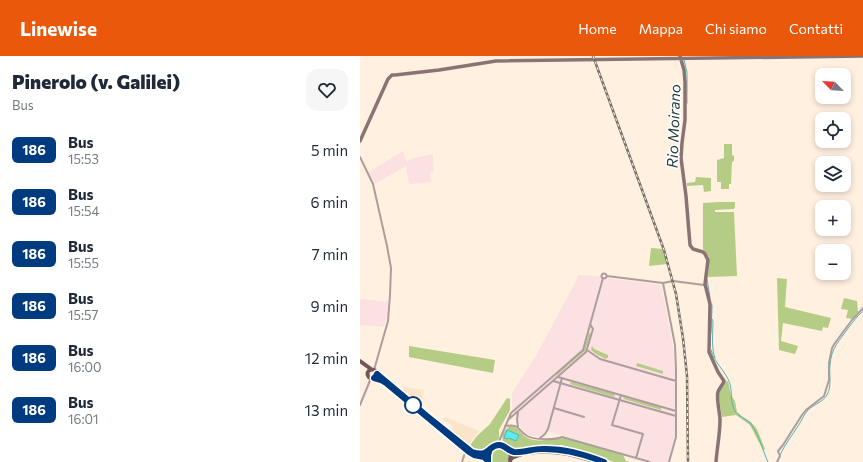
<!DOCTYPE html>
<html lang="it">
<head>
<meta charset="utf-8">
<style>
	body { margin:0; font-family:Commissioner,sans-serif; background:#f6f6f7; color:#1f2937; height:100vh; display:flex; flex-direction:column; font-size:15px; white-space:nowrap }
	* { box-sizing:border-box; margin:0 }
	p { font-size:13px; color:#747a83 }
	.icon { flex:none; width:22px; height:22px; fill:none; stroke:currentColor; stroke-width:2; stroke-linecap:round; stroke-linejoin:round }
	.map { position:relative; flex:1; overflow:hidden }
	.side { display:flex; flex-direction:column; background:#fff; width:360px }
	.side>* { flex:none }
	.badge { padding:0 8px; border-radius:6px; font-size:14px; line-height:26px }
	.needle { width:26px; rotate:294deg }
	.tools { position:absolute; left:455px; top:12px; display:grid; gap:8px }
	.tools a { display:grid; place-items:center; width:36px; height:36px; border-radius:8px; background:#fff; box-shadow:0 2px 6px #0003; font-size:20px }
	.map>.badge { position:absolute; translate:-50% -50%; box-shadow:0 0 0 2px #fff }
	.round { display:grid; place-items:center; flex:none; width:42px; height:42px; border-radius:12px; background:#f6f6f7 }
	.summary { display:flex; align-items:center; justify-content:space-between; height:68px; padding:0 12px }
	h1 { font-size:19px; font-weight:800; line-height:30px }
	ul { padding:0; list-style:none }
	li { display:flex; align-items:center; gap:12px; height:52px; padding:0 12px }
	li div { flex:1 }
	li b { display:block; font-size:15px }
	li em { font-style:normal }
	li .badge { min-width:44px; font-weight:700; text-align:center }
	header { display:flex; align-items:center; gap:24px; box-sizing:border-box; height:56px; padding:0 20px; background:#ea580c; color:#fff }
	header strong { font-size:19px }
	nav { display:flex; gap:22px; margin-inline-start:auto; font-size:14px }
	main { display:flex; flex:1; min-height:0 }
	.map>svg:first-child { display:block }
	.built { fill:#fce4ca }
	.industrial { fill:#fce1e2 }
	.green { fill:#b5cc85 }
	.water { fill:#5aecf1; stroke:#52b5b6 }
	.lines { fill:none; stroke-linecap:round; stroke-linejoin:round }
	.stream { stroke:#52b5b6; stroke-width:1 }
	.street { stroke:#ad9d9c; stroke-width:2 }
	.secondary { stroke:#8b7373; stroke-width:3.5 }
	.primary { stroke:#725756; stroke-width:4 }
	.rail-casing { stroke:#786e62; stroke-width:2.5 }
	.rail { stroke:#fff; stroke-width:1; stroke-dasharray:3; stroke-linecap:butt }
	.line-casing { stroke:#fff; stroke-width:9 }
	.line { stroke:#003b80; stroke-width:6 }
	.stop-dot { fill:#fff; stroke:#003b80; stroke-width:2 }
	.labels { text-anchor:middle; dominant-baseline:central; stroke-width:3; stroke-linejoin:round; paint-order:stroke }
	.water-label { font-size:15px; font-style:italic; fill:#233c3c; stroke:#fff }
</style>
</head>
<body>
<header>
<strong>Linewise</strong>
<nav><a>Home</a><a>Mappa</a><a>Chi siamo</a><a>Contatti</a></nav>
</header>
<main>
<section class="side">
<div class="summary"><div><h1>Pinerolo (v. Galilei)</h1><p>Bus</p></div><a class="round"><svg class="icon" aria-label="heart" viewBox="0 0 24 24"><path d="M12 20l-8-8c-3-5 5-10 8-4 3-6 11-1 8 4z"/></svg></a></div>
<ul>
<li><span class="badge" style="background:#003b80;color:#fff">186</span><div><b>Bus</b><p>15:53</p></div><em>5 min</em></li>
<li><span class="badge" style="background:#003b80;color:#fff">186</span><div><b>Bus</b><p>15:54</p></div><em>6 min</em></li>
<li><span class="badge" style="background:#003b80;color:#fff">186</span><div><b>Bus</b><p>15:55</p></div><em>7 min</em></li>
<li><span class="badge" style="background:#003b80;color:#fff">186</span><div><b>Bus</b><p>15:57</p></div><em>9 min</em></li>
<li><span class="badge" style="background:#003b80;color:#fff">186</span><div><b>Bus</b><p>16:00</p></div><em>12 min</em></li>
<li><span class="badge" style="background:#003b80;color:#fff">186</span><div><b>Bus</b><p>16:01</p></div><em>13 min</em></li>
</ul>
</section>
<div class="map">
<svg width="503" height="406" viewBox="0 0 503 406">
	<rect width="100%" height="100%" fill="#fff0e0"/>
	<path class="built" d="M 43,331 L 64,334 L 62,345 L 53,346 L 42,338 Z
		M 85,361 L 119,375 L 107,391 L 92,379 L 92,376 L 91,375 L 93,371 L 89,367 L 83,364 Z"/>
	<path class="industrial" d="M 43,95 L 46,105 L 55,102 L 73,98 L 74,115 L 70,117 L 71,126 L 49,128 L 46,110 L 15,128 L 9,116 Z
		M 219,219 L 240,220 L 242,224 L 247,224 L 248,222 L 301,229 L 314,295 L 316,338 L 315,381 L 308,406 L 294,406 L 187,375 L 184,378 L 180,380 L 171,380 L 167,378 L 161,372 L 152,352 L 152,337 L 176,300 Z
		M 0,243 L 28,246 L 28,254 L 24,271 L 0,269 Z"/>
	<path class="green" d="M 364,88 L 372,88 L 372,99 L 374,100 L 374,105 L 372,106 L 371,128 L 369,128 L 369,133 L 361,133 L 361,126 L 357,126 L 357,104 L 364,102 Z
		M 336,121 L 351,122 L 351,135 L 344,136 L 343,129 L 327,130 L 327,127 L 335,126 Z
		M 359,146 L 375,146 L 375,151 L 374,153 L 355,154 L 355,156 L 374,156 L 377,220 L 348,221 L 349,201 L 343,193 L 343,147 Z
		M 291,192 L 303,193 L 307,208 L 289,210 Z
		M 417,222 L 427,223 L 425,251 L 471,262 L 468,272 L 463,271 L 462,275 L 423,267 L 421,285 L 438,290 L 435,298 L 419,294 Z
		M 484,242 L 497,245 L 498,256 L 492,263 L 486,262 L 488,254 L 481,253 Z
		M 229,277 L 231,277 L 225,295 L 197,319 L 196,318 L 224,293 Z
		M 49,290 L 135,304 L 133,317 L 49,301 Z
		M 232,290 L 234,293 L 248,299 L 248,302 L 246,302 L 246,303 L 236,298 L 231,294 Z
		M 277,307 L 303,315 L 303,318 L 276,310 Z
		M 368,325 L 371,339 L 375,345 L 377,356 L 383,361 L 391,366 L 397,373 L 405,393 L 403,394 L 390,369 L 376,359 L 362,361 L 358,336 L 364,329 L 365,326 Z
		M 211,326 L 255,338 L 254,341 L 210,328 Z
		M 263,341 L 301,351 L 301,354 L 264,343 Z
		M 147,342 L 150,343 L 150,354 L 139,374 L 139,382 L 136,387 L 129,390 L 128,393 L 124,396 L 117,397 L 108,392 L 117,380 L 130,368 Z
		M 150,370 C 161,371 160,380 170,383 C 181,387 195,381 207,383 C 226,387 245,394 263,399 L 266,405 L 269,406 L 254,406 L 221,394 L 202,389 L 186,389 L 153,394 C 141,389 138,378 150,370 Z
		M 136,391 L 145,393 L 149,399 L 148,406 L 131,406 C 129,398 129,397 136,391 Z"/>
	<path class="water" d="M 147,374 L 159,379 L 156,385 L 149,382 L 148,383 L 144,382 Z"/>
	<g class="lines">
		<path class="stream" d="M 324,4 L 327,16 L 327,47
			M 347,223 L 348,229 L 350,242
			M 352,263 L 353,265 C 353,275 351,293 355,302
			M 351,277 L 352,252 L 352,249
			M 351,294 C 355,307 363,313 368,323 C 373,332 370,342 373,350 C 375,360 384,361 390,367 C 399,378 402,393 408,406
			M 420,399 C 425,388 432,380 438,370 C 442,365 443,359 448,354 C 453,349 463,346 467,339 C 472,330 469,319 470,309 C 471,292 480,284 489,271 C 494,265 497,260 503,255"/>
		<path class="street" d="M 0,101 L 13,128 L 27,190 L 31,212 L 30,239 L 28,265 L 14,314
			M241.5 220a2.5 2.5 0 1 1 5 0a2.5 2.5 0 1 1-5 0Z
			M 247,220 L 303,227 L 313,225 L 344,229
			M 303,227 L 315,289 L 316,313 L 316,381 L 309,406
			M 227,294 L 240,303 L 316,325
			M 198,321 L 316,355
			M 193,325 L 316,360
			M 261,339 L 252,369 L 283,378 L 276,402
			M 0,349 L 11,322
			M 194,352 L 224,361
			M 158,356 L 157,363 L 158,371
			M 149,363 L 226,296 L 233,273 L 230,268
			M 145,370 C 161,368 156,373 167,380 C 174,384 195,384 202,381 L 290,406
			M 180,382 L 185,378 L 188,373 L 202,322
			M 137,390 L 151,357 L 223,294 L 243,222
			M 102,406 L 106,394
			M 417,406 L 420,400 L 418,395 L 423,389 L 442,359 L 446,354 L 464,340 L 469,324 L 469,307 L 472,292 L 475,287 L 492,264 L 503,252"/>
		<path class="secondary" d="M 320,0 L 324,14 L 325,26 L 325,64 L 322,87 L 321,102 L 326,140 L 330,189 L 333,193 L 343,196 L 345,198 L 348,204 L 345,228 L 350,248 L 349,296 L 358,316 L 364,325 C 363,329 359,332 358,336 C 356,341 360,358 360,364 C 360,378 357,392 356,406
			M 0,85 L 28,23 L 32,19 L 35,19 L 79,14 L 136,5 L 503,0"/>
		<path class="primary" d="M 0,305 L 11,313
			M7.5 318a4.5 4.5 0 1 1 9 0a4.5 4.5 0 1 1-9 0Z
			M 17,317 L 56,351 L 110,395 C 117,399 123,399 130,394
			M 149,395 C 160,398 175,393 186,393 C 207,392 225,399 245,406
			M 119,400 L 124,401 L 128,405
			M 150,403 C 156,399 162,398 168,397 C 192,393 214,398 236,406
			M 129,406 C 122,384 156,385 150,406"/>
		<defs>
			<path id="rail" d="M 233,0 L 304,194 L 316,238 L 323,282 L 327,320 L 328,406"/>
		</defs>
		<use href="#rail" class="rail-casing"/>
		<use href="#rail" class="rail"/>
	</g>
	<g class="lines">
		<defs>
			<path id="line" d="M 129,396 L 128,399 L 128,405 L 124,401 L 114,399 L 109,396 L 26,327 L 21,324 L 14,322 L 16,320 L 17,318 L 67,360 L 112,396 C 131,402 128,388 140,389 C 146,390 148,395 154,396 C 162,397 173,393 181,393 C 204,392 224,398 244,406"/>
		</defs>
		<use href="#line" class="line-casing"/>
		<use href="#line" class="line"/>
	</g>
	<circle class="stop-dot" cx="53" cy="349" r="8"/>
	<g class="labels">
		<g class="water-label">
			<text transform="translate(313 70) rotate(-88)">Rio Moirano</text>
		</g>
	</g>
</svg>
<div class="tools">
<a><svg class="needle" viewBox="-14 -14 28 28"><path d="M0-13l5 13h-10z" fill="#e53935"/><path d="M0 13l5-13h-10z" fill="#747a83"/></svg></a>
<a><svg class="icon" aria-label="locate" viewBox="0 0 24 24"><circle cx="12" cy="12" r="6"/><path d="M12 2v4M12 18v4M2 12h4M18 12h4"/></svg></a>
<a><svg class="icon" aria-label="layers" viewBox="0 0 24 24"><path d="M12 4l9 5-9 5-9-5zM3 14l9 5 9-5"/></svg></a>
<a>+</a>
<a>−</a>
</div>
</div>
</main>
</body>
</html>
